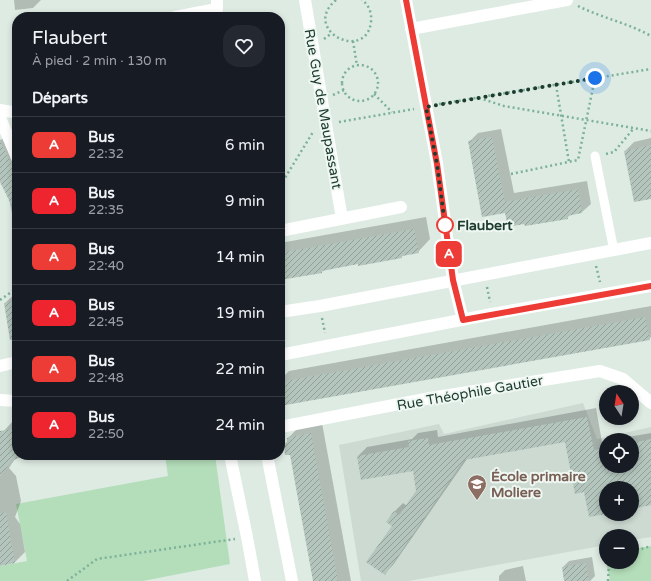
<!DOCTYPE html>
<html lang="fr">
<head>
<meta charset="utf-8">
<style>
	body { margin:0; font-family:"Varela Round",sans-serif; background:#242831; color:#f1f3f6; height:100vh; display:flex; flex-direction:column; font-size:15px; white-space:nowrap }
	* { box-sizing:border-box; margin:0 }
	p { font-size:13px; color:#9ea1a6 }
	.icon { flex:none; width:22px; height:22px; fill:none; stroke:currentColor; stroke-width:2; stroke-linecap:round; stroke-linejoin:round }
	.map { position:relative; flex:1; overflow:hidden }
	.drawer { position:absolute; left:12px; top:12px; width:273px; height:448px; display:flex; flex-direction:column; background:#171b24; border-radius:16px; box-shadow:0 2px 6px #0003 }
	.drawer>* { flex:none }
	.badge { padding:0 8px; border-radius:6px; font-size:14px; line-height:26px }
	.needle { width:26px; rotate:348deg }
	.controls { position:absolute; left:599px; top:385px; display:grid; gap:8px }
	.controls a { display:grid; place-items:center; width:40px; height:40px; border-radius:50%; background:#171b24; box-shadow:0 2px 6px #0003; font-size:20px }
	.you { position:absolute; width:20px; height:20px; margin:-10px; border:3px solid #fff; border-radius:50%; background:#1a73e8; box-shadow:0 0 0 6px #1a73e833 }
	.map>.badge { position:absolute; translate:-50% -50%; box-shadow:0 0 0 2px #fff }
	h2 { padding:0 20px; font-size:15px; line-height:36px }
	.round { display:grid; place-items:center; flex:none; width:42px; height:42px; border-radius:16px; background:#242831 }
	.summary { display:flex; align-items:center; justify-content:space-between; height:68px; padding:0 20px }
	h1 { font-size:19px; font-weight:600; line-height:30px }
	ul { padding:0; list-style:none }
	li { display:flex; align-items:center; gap:12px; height:56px; padding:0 20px; border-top:1px solid #363941 }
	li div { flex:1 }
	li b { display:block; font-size:15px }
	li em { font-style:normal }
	li .badge { min-width:44px; font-weight:700; text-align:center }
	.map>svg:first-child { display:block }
	.built { fill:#ccdad2; fill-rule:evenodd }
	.green { fill:#b4deba }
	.shadow { fill:#0003 }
	.building { fill:url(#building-hatch) }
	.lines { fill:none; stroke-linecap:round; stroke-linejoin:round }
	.path { stroke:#7cb199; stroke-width:2.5; stroke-dasharray:2 3; stroke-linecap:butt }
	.service { stroke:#fff; stroke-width:9 }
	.minor { stroke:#fff; stroke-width:12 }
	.line-casing { stroke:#fff; stroke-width:9 }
	.line { stroke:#ed3b36; stroke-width:6 }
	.walk { stroke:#1e3b30; stroke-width:4; stroke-dasharray:0 7.2 }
	.stop-dot { fill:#fff; stroke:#ed3b36; stroke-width:2 }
	.labels { text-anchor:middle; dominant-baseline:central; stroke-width:4; stroke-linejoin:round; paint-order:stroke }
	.street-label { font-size:14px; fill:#1e3b30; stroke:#eef7f1 }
	.stop-label { font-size:14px; font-weight:bold; fill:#1e3b30; stroke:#eef7f1; text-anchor:start }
	.education-label { font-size:14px; font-weight:bold; fill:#785e54; stroke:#eef7f1; text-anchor:start }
</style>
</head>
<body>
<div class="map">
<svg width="651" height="581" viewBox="0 0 651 581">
	<defs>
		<pattern id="building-hatch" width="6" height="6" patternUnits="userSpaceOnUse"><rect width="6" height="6" fill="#b3c5bc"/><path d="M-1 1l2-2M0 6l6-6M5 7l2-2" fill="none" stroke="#91a199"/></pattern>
	</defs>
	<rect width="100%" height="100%" fill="#deebe3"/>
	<path class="built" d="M 583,403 L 597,439 L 651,427 L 651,537 L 632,540 L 632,536 L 606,536 L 606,545 L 409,581 L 361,581 L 339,445 L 439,424 L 444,434 ZM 606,440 L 632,440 L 632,466 L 606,466 ZM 606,488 L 632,488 L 632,514 L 606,514 Z"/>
	<path class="green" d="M 165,455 L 215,455 L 230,564 L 143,581 L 0,581 L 0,566 L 27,561 L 16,504 L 168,476 Z
		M 651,546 L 651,581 L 610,581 L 606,562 L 632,562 L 632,549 Z"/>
	<path class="shadow" d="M 14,0 L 41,0 L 33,8 L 15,10 Z
		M 501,129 L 514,193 L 587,181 L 591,204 L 582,212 L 571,214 L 567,218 L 506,211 L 469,142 L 478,133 Z
		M 8,136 L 17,154 L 17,239 L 9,198 L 0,180 L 0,140 Z
		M 651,138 L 651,198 L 625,151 L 634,142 Z
		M 426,217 L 430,239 L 418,252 L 404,255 L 401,257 L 324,269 L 322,272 L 280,279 L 280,243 Z
		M 17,292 L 17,325 L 5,303 Z
		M 651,306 L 651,337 L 649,339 L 280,401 L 280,380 L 289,371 Z
		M 596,408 L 602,442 L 606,441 L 606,466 L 632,466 L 632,440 L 611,440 L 651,433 L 651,504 L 632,508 L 632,488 L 606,488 L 606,513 L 585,491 L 566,441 L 467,459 L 393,565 L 384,574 L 393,526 L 394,512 L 403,503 L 407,506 L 417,491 L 414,469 L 358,456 L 367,447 L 412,439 L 418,433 L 437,430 L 438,437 Z
		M 17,420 L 17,455 L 34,455 L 15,459 L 9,468 L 16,476 L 21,501 L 15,517 L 20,524 L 25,552 L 15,562 L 0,565 L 0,435 L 13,421 Z
		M 322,423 L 351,581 L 314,581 L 291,454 L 285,444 L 288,441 L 288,438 L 299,427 Z
		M 82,455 L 94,455 L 82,457 Z
		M 592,557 L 595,576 L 590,581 L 565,581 L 563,567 L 569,561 Z
		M 523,566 L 526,581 L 499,581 L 499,576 L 505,570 Z"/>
	<path class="building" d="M 492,137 L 505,202 L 578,189 L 582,213 L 567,216 L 568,219 L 525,226 L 524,224 L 508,227 L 505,213 L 482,217 L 468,141 Z
		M 0,141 L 17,174 L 17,216 L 0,182 Z
		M 651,145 L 651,199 L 634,202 L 624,151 Z
		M 414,229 L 419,253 L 402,256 L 402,258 L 358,266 L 358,264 L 322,271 L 322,273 L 280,280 L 280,253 Z
		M 17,301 L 17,340 L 10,340 L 4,303 Z
		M 645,317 L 650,340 L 280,406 L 280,382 Z
		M 587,417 L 594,450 L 606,448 L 606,466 L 632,466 L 632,443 L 651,439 L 651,505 L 632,509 L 632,488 L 606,488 L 606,514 L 589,517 L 584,492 L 575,494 L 565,442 L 464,460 L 385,575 L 366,562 L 392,526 L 386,522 L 394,511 L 399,515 L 416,491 L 413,471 L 361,480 L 357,456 L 409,447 L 408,441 L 428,438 L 429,445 Z
		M 17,428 L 17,459 L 12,460 L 0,477 L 0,431 Z
		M 311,433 L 321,488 L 338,581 L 313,581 L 290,455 L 285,455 L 284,444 L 287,443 L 287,438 Z
		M 6,512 L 15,563 L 0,566 L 0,513 Z
		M 586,563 L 589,581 L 564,581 L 562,567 Z"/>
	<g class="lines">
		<path class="path" d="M 336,0 C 300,30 366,63 371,22 C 372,13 369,5 362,0
			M 578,6 C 602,18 628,23 651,36
			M 324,39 L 332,33
			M 353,41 L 357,66
			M342 83a18 18 0 1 1 36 0a18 18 0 1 1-36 0Z
			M 556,85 L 569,162
			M 374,94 L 392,112
			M 333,95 L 344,90
			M 479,98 L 504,106 L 651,131
			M 439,104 L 651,69
			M 339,122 L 414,109
			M 606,154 L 614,152 L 634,128
			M 511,174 L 578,160 L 595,78
			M 280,186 L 313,132
			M 596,266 L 600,282
			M 487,287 L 490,302
			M 0,300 L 17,288
			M 322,318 L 325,333
			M 632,552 L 651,546
			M 67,581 L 97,559 L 235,539
			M 608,581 L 609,562"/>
		<path class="service" d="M 595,156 L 614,251"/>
		<path class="minor" d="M 305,0 L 342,219
			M 406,0 L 437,163 L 453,280 L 463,320
			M 175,17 L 217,9 L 217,0
			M 411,29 L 567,0
			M 0,110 L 13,112 L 17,110
			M 0,114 L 1,120 L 17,158
			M 280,231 L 401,207
			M 280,312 L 320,306 L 651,243
			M 280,355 L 492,314 L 651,286
			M 0,366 L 17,362
			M 0,400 L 17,401
			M 280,427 L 430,398 L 600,371 L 623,379 L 651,403
			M 230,455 L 247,537 L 255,581
			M 267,455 L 292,581"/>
	</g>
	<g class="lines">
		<defs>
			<path id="line" d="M 406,0 L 437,164 L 453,280 L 463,320 L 651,286"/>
		</defs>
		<use href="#line" class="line-casing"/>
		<use href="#line" class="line"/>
		<path class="walk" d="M 445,225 L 437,164 L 426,107 L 595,78"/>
	</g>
	<defs>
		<symbol id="school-pin" viewBox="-11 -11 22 30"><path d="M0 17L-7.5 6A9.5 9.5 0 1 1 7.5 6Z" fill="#8d6e63" stroke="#eef7f1"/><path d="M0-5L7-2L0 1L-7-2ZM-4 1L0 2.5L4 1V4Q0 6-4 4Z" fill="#fff"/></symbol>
	</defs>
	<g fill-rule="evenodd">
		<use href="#school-pin" x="466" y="473" width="22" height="30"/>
	</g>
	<circle class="stop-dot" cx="445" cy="225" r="8"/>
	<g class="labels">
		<g class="street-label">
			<text transform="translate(323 109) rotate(80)">Rue Guy de Maupassant</text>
			<text transform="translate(470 393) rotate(-10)">Rue Théophile Gautier</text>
		</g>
		<g class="stop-label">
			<text x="457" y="225">Flaubert</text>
		</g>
		<g class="education-label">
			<text x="491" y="476">École primaire<tspan x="491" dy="16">Moliere</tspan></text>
		</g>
	</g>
</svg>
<div class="controls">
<a><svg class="needle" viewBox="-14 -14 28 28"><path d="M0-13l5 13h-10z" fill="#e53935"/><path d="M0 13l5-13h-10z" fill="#9ea1a6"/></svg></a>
<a><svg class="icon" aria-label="locate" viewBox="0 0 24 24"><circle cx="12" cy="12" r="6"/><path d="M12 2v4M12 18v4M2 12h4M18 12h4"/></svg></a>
<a>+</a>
<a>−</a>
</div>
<div class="you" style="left:595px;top:78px"></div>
<b class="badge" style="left:449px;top:254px;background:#ed3b36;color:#fff">A</b>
<section class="drawer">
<div class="summary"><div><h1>Flaubert</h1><p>À pied · 2 min · 130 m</p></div><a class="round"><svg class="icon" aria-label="heart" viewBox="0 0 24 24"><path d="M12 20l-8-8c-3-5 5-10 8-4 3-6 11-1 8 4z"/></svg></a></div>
<h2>Départs</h2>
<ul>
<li><span class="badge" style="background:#ed3b36;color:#fff">A</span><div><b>Bus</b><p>22:32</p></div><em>6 min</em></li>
<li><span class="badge" style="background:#ee242f;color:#fff">A</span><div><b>Bus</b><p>22:35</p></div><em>9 min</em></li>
<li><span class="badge" style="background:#ed3b36;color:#fff">A</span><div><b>Bus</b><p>22:40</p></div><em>14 min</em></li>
<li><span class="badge" style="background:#ee242f;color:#fff">A</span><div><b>Bus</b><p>22:45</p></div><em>19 min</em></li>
<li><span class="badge" style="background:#ed3b36;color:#fff">A</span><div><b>Bus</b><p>22:48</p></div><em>22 min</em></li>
<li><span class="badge" style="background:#ee242f;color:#fff">A</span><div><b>Bus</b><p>22:50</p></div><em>24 min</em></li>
</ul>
</section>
</div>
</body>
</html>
